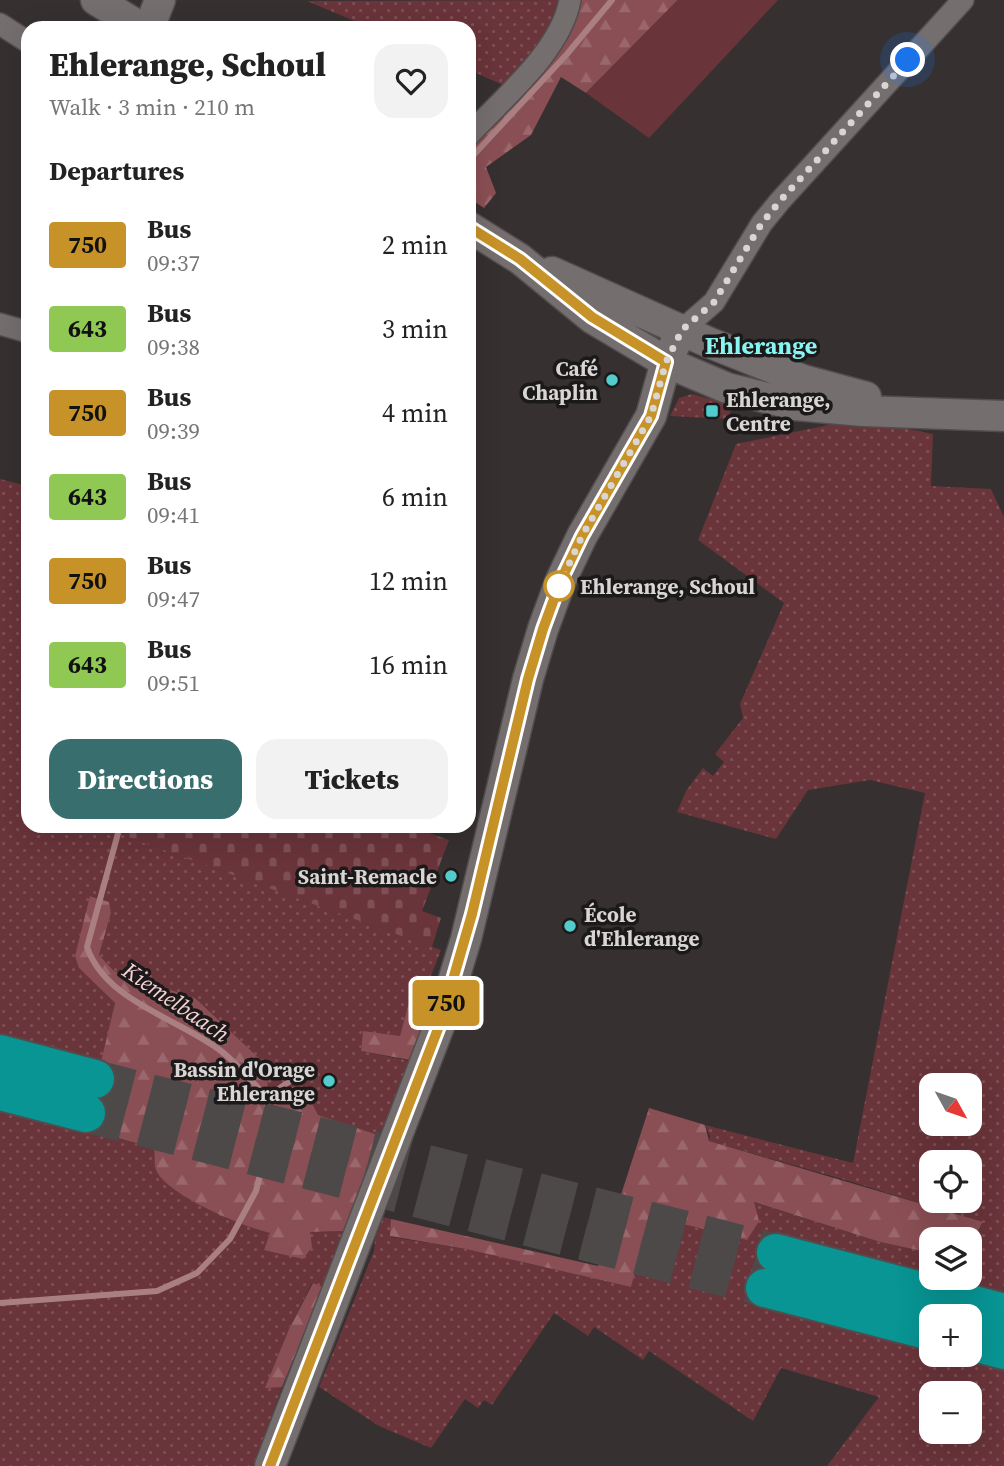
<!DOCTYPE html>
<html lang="en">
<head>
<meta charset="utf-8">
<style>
	body { margin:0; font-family:"Source Serif 4",serif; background:#f2f2f2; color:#222; height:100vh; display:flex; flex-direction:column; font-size:26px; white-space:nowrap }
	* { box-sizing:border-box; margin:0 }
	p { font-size:23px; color:#767676 }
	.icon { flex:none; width:38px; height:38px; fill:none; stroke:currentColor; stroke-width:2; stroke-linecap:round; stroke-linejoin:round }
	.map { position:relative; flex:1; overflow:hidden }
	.side { position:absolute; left:21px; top:21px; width:455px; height:812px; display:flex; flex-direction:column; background:#fff; border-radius:21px; box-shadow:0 7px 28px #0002 }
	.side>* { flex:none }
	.badge { padding:0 14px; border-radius:5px; font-size:24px; line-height:46px }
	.needle { width:46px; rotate:130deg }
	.fabs { position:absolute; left:919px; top:1073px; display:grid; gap:14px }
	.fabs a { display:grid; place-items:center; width:63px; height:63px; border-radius:14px; background:#fff; box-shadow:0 7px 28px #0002; font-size:35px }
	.you { position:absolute; width:35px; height:35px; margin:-18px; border:5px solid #fff; border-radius:50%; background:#1a73e8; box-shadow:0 0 0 10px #1a73e833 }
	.map>.badge { position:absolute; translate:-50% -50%; box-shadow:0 0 0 4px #fff }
	h2 { padding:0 28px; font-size:26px; line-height:63px }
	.round { display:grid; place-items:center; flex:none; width:74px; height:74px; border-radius:21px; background:#f2f2f2 }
	.head { display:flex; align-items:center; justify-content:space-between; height:119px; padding:0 28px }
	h1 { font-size:33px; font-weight:800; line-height:52px }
	.button { display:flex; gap:14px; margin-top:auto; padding:14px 28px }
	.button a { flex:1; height:80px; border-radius:21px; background:#386f6e; color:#fff; font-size:28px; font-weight:800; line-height:80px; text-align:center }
	.button a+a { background:#f2f2f2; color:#222 }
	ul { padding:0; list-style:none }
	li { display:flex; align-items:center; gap:21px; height:84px; padding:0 28px }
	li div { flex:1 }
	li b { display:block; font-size:26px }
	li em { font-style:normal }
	li .badge { min-width:77px; font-weight:700; text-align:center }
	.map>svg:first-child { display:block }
	.grass { fill:url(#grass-dots); fill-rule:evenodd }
	.forest { fill:url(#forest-firs) }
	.cemetery { fill:url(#cemetery-stones) }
	.park { fill:#69343a }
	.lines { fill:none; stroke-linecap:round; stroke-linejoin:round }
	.stream { stroke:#aa7f82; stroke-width:6 }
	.highway-tunnel { stroke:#4e4949; stroke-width:38; stroke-dasharray:38 19; stroke-linecap:butt }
	.street-casing { stroke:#524d4d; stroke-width:24 }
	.secondary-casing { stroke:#524d4d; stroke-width:33 }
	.highway-casing { stroke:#524d4d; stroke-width:42 }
	.street { stroke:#756e6e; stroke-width:21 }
	.secondary { stroke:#756e6e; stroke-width:30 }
	.highway { stroke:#089594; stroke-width:38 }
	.line-casing { stroke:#fff; stroke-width:16 }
	.line { stroke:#c79227; stroke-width:10 }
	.walk { stroke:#d9d5d5; stroke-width:7; stroke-dasharray:0 12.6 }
	.poi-dot { fill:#53cdcb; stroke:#1b1919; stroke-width:2.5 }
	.stop-dot { fill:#fff; stroke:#c79227; stroke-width:3.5 }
	.labels { text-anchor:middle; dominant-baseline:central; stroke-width:7; stroke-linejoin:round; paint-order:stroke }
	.poi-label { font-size:21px; font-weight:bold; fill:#d9d5d5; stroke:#1b1919; text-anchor:end }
	.stop-label { font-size:21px; font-weight:bold; fill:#d9d5d5; stroke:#1b1919; text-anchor:start }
	.water-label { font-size:23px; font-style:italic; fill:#f8d1d3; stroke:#1b1919 }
	.quarter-label { font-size:24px; font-weight:bold; fill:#89f5f2; stroke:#1b1919 }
</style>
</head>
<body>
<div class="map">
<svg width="1004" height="1466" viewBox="0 0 1004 1466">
	<defs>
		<pattern id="grass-dots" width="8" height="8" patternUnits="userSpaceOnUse" patternTransform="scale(1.75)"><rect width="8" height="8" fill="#69343a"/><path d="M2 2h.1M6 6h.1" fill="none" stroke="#7e5056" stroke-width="1.8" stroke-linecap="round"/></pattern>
		<pattern id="forest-firs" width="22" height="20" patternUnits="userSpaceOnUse" patternTransform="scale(1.75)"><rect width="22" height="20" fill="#8a4f54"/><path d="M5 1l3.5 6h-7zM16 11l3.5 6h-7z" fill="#9a676c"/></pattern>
		<pattern id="cemetery-stones" width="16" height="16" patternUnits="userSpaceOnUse" patternTransform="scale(1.75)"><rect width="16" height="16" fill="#69343a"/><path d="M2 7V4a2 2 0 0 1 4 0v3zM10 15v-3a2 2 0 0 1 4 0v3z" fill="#7e5056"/></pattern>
	</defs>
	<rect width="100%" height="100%" fill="#363030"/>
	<path class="grass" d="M 570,0 L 512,89 L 469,70 L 469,28 L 371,28 L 307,1 Z
		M 692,394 L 732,405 L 729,419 L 670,416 L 679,398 Z
		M 857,419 L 933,434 L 931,486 L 991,489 L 1004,517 L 1004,1296 L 933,1278 L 970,1278 L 970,1245 L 983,1223 L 849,1181 L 709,1141 L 710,1136 L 705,1125 L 853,1163 L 925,793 L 870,780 L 808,790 L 776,839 L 677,812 L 686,791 L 703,768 L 713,776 L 724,762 L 715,754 L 743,718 L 740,704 L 784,603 L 698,540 L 736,444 ZM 931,1085 L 970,1085 L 970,1124 L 931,1124 ZM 931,1162 L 970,1162 L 970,1200 L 931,1200 Z
		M 0,479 L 28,486 L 28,826 L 128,826 L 126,836 L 441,950 L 429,981 L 413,987 L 400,1037 L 363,1032 L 361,1051 L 410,1061 L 381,1136 L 317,1115 L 268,1089 L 195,998 L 114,971 L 99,955 L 111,913 L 109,902 L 91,896 L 79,968 L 115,1003 L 101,1067 L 0,1036 Z
		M 0,1111 L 22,1117 L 23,1114 L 155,1148 C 155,1155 154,1165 156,1170 C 166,1195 245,1227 270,1233 L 264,1250 L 310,1232 L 345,1231 L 323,1287 L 312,1283 L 289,1329 L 266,1387 L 282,1387 L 254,1466 L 0,1466 Z
		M 753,1202 L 880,1242 L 931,1253 L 931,1277 L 775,1239 L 758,1301 L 835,1325 L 931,1350 L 931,1354 L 948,1355 L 1004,1369 L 1004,1466 L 827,1466 L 879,1397 L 781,1368 L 753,1421 L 649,1351 L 643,1360 L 594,1327 L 588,1336 L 554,1313 L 492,1405 L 484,1400 L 478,1408 L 465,1399 L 431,1448 L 379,1426 L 319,1387 L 374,1251 L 375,1239 L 383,1217 L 391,1219 L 391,1237 L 466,1249 L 631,1287 L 651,1216 L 747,1240 ZM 931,1393 L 970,1393 L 970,1432 L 931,1432 Z"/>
	<path class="forest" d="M 570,0 L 678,0 L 586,93 L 561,77 L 531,135 L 486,167 L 496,193 L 484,208 L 469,198 L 469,135 L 549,49 Z
		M 90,896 L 109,902 L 111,913 L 99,955 L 114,971 L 195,998 L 266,1065 L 268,1089 L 303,1086 L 318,1115 L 381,1136 L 345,1231 L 310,1232 L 312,1247 L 303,1259 L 264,1250 L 270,1233 C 244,1227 166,1195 156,1170 C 154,1165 155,1155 154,1148 L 85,1129 L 115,1003 L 79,968 L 75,956 Z
		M 429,981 L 435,994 L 410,1060 L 361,1051 L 363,1031 L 400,1036 L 413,987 Z
		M 649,1108 L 705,1125 L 709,1141 L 983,1222 L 970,1245 L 970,1239 L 931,1239 L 931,1253 L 880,1242 L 754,1202 L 759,1221 L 747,1240 L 651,1216 L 631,1287 L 466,1249 L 390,1236 L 391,1219 L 598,1266 Z
		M 313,1283 L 323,1287 L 282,1387 L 265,1388 L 289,1329 Z"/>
	<path class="cemetery" d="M 128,826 L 409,826 L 449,840 L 422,911 L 441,918 L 432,947 L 125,836 Z"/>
	<path class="park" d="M 678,0 L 778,0 L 649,138 L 586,93 Z"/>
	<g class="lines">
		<path class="stream" d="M 470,159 L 567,54 L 612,0
			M 267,1097 L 293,1079
			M 0,1303 L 157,1291 L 197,1273 L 230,1239 L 256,1191 L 269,1139 L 267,1097 C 252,1082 238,1064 221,1051 C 178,1018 106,1002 87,947 L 120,826"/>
		<path class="highway-tunnel" d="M 95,1079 L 776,1253
			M 86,1113 L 765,1288"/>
		<defs>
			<path id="street" d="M 0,24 L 28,42
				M 469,135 C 503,98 561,51 570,0
				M 0,324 L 28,332
				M 682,330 L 714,302 L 762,223 L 780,201 L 963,0"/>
			<path id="secondary" d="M 96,0 L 142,28
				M 149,28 L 160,0
				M 469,227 L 520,259 L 592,318 L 666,362 L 727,388 L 795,405 L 863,411 L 1004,416
				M 552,272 L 710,343 L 803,380 L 866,397
				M 270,1466 L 441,1021 L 466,939 L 528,679 L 543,629 L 561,580 L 582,536 L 651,416 L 666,362 L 682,330"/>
			<path id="highway" d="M 0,1054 L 95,1079
				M 0,1091 L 86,1113
				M 776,1253 L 1004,1313
				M 765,1288 L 931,1331
				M 970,1341 L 1004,1350"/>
		</defs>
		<use href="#street" class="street-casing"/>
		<use href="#secondary" class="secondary-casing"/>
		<use href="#highway" class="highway-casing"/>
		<use href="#street" class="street"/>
		<use href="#secondary" class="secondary"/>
		<use href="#highway" class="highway"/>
	</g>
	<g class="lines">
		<defs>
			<path id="line" d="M 270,1466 L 441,1021 L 472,914 L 528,679 L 543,629 L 561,580 L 582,536 L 651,416 L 666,362 L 592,317 L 520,259 L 469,227"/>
		</defs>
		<use href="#line" class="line-casing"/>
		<use href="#line" class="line"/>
		<path class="walk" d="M 559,586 L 582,536 L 651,416 L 666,362 L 682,330 L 714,302 L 762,223 L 780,201 L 908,60"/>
	</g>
	<g class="poi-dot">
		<circle cx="612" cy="380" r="7"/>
		<rect x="705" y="404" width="14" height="14" rx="3.5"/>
		<circle cx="451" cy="876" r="7"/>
		<circle cx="570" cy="926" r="7"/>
		<circle cx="329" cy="1081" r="7"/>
	</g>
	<circle class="stop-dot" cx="559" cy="586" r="14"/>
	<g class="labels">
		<g class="poi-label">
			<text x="598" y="368">Café<tspan x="598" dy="24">Chaplin</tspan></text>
			<text x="726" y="399" text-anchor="start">Ehlerange,<tspan x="726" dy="24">Centre</tspan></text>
			<text x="437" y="876">Saint-Remacle</text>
			<text x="584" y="914" text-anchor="start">École<tspan x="584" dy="24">d'Ehlerange</tspan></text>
			<text x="315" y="1069">Bassin d'Orage<tspan x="315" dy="24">Ehlerange</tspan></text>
		</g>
		<g class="stop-label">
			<text x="580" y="586">Ehlerange, Schoul</text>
		</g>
		<g class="water-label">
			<text transform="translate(176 1002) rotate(34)">Kiemelbaach</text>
		</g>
		<g class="quarter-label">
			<text x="761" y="345">Ehlerange</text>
		</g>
	</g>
</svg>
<div class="fabs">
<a><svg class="needle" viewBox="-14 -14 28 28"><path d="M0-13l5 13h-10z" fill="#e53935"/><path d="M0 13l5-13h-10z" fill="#767676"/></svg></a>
<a><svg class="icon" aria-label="locate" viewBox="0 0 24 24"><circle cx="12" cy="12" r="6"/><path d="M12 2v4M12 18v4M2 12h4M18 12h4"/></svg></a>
<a><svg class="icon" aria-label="layers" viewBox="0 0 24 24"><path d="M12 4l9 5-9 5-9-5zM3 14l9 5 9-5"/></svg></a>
<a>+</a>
<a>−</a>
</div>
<div class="you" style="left:908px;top:60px"></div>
<b class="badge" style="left:446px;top:1003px;background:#c79227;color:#111">750</b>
<section class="side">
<div class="head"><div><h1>Ehlerange, Schoul</h1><p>Walk · 3 min · 210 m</p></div><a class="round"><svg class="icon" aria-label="heart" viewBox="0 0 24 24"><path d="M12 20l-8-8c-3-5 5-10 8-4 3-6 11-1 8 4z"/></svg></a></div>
<h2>Departures</h2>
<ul>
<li><span class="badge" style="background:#c79227;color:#111">750</span><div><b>Bus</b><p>09:37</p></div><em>2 min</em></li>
<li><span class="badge" style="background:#8fc853;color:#111">643</span><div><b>Bus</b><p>09:38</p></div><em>3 min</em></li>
<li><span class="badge" style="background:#c79227;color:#111">750</span><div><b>Bus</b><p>09:39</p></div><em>4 min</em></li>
<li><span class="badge" style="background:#8fc853;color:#111">643</span><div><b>Bus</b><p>09:41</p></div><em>6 min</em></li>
<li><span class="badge" style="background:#c79227;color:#111">750</span><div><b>Bus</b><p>09:47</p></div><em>12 min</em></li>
<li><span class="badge" style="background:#8fc853;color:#111">643</span><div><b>Bus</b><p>09:51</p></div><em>16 min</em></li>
</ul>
<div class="button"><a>Directions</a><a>Tickets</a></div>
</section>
</div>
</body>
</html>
